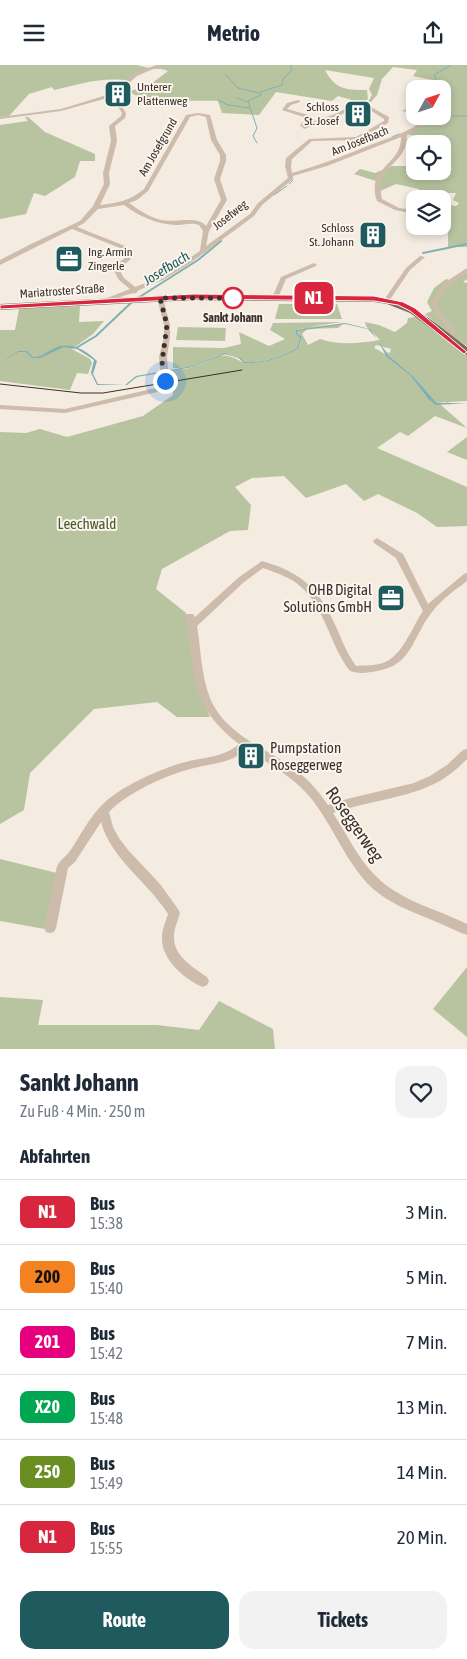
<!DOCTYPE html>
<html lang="de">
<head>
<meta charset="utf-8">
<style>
	body { margin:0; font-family:"Asap Condensed",sans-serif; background:#f2f2f3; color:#1f2937; height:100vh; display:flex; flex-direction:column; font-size:19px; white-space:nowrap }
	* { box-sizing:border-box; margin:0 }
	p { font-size:16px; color:#747a83 }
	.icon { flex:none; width:28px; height:28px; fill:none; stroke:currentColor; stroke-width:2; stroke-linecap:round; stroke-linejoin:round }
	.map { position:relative; height:984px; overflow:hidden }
	.side { display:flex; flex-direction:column; background:#fff; flex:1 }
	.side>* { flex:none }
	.badge { padding:0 10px; border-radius:8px; font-size:18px; line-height:32px }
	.needle { width:32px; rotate:50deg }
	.buttons { position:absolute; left:406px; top:15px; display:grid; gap:10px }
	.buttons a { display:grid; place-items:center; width:45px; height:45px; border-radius:10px; background:#fff; box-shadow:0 2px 8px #0003; font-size:25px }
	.you { position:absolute; width:25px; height:25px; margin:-12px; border:4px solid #fff; border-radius:50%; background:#1a73e8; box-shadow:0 0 0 8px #1a73e833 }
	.map>.badge { position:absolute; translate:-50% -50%; box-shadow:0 0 0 2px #fff }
	h2 { padding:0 20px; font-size:19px; line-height:45px }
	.round { display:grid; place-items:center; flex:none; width:52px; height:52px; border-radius:15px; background:#f2f2f3 }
	.overview { display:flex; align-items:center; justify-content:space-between; height:85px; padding:0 20px }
	h1 { font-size:24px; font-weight:700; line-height:38px }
	.primary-button { display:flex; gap:10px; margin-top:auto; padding:10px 20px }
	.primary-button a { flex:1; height:58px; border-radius:15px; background:#1f5a5e; color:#fff; font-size:20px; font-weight:700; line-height:58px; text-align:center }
	.primary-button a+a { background:#f2f2f3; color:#1f2937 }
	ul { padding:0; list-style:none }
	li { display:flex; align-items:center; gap:15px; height:65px; padding:0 20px; border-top:1px solid #e0e1e3 }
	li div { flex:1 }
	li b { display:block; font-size:19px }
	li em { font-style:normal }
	li .badge { min-width:55px; font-weight:700; text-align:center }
	header { display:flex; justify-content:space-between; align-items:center; height:65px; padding:0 20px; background:#fff; font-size:22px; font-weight:700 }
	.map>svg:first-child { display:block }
	.green { fill:#b8c4a0 }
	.water { fill:#7fb0b2 }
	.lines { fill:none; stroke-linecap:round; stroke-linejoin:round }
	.stream-far1 { stroke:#7fb0b2; stroke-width:1 }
	.stream { stroke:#7fb0b2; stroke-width:2 }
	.street { fill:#cdbbac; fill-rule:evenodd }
	.primary { fill:#7d675c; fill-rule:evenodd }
	.tram { stroke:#3b302b; stroke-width:1 }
	.line { fill:#d7263d; stroke:#fff }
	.walk { stroke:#3b302b; stroke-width:5; stroke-dasharray:0 9 }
	.stop-dot { fill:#fff; stroke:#d7263d; stroke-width:2.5 }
	.labels { text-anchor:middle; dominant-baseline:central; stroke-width:4; stroke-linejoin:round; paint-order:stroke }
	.far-poi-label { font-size:12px; fill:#3b302b; stroke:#fbf5ee; text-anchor:start }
	.far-street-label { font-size:12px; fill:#3b302b; stroke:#fbf5ee }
	.far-stop-label { font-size:12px; font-weight:bold; fill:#3b302b; stroke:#fbf5ee }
	.far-water-label { font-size:14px; font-style:italic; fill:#1f5a5e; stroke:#fbf5ee }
	.park-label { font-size:15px; fill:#4a5a2e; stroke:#fbf5ee }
	.poi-label { font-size:15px; fill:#3b302b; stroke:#fbf5ee; text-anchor:end }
	.near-street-label { font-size:18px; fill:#3b302b; stroke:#fbf5ee }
</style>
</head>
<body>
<header><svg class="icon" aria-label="menu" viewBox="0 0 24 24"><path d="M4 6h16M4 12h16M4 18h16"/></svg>Metrio<svg class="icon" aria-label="share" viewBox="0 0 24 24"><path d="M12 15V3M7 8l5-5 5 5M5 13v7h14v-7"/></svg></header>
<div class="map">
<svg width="467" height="984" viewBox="0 0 467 984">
	<rect width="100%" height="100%" fill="#f4ebe1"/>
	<path class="green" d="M 0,0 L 137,0 L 149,3 L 160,0 L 467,0 L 467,182 L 448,182 L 448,160 L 443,146 L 449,140 L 456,141 L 459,138 L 453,135 L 456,128 L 419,128 L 419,124 L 396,119 L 378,127 L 379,117 L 354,109 L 360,104 L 375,108 L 392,101 L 415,101 L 415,106 L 442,106 L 443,100 L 446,100 L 442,79 L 407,69 L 426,57 L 412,55 L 414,48 L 402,46 L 411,42 L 409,27 L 415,27 L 415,51 L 442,51 L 442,24 L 425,24 L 432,15 L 413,11 L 417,5 L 393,2 L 382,14 L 377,30 L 371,37 L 368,37 L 372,30 L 369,24 L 374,13 L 325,5 C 335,25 347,25 367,25 L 368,34 L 362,38 L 338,31 L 332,36 L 276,27 L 259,50 L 222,48 L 218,36 C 200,35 140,39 129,26 L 147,22 L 168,6 C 155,1 140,5 130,16 C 104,11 80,19 54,25 L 52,22 L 29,29 L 9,51 L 0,52 Z
		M 25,52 L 28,52 L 45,67 L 95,89 L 95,96 L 80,96 L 75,112 L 45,131 L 34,128 L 26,149 L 0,154 L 0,60 L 28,56 Z
		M 467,206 L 467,214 L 463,217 L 467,218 L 467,281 L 454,273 L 425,249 L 432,246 L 427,237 L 434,223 L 446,214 L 453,216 Z
		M 279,239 L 337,239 L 342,254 L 275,254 Z
		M 80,241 L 79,257 L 104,256 L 93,269 L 72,284 L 90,294 L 92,298 L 88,309 L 77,308 L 70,325 L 0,316 L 0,265 L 15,265 L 19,244 Z
		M 416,252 L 467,290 L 467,336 L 448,337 L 451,341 L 446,337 L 437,338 L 413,311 L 389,291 L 387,287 L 390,288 L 391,284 L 376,280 L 374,283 C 384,287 402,302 411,311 C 421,321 426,339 441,340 L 467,363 L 435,351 L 408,371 L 400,367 L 377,383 L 467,422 L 467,461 L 437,462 L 417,448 L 378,429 L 364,436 L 346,419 L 306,433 L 284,411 L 252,413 L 235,422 L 251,440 L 248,465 L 230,466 L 162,504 L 156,524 L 186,548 L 199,624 L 210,652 L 177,652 L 157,637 L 94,644 L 30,708 L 24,745 L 0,759 L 0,367 L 26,368 L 40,364 L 67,372 L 143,351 L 173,330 L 173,305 C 180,304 187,304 193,302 C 216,296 219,282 243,298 C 264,299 279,294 298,284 L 302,273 L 297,269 L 298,266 L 304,263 L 296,265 L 295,269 L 300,273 L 297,283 C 279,293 264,298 243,297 C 227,280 211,296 193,301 C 187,303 180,303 173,303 L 173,282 L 224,283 L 241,279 L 239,267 L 269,281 L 285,274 L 270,265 L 273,258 L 342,257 L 308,262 L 343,259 L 338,263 L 307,264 L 302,269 L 308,280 L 320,274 C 340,281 360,278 380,275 L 366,261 L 365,257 L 379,260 L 395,267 L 407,258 L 408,253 Z
		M 178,262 L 226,263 L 225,276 L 176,275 Z
		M 467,372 L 467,395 L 447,387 Z
		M 0,794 L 57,808 L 45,864 L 0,856 Z
		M 467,902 L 467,972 L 433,944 Z
		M 0,932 L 43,935 L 38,960 L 157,960 L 199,965 L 219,936 L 273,964 L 275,984 L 0,984 Z"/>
	<path class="water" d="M 345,258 L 370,264 L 389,291 L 413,311 L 437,338 L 467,338 L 436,340 L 428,334 L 411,311 L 386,291 L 378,275 L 368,264 L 345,259 L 298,266 L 297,269 L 302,272 L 298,284 C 279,294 264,299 243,298 L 239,293 L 225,289 L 193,302 L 137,312 L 127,320 L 97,320 L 91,308 L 94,295 L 77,284 L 64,282 L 40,293 L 32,293 L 26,287 L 18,287 L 0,298 L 18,286 L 27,286 L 33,292 C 43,292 46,287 55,283 C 70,276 86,285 97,296 L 93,309 L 98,319 L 125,320 L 136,311 L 193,301 L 225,288 L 241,293 L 243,297 C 264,298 279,293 297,283 L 300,273 L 295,269 L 296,265 Z"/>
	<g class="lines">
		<path class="stream-far1" d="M 225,9 L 238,23 L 259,28
			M 432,24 L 436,14 L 434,10 L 451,0
			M 237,33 L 248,37
			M 218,35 L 228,40 L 250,43
			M 442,51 L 467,51
			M 431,53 L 438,51
			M 392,72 L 399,69
			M 257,78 L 253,71 L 257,63 L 248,36 L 261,30 L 260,27 L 282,20 L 283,14 L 292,5 L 290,2 L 292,0
			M 289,119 L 293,115
			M 274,130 L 287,121"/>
		<path class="stream" d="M 423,188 L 467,179
			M 138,233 L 198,195 L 221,176
			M 76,283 L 96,271 L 133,236"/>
		<path class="street" d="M 156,0 L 162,0 L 137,11 L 115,30 L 126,48 L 125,53 L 115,61 L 117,76 L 109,108 L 110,119 L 100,140 C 117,138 130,136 144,124 L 186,50 L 198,48 L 210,50 L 217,75 L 226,90 L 226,96 L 220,114 L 227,135 L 209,166 L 206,181 L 250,149 L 258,138 L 288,113 L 285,101 L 286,93 L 309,74 L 356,72 L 384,56 L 384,54 L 367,43 L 367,41 L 369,41 L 389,52 L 388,58 L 357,75 L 312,76 L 292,94 L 291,101 L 292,108 C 320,100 346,90 373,79 C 391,72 414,66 427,51 L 432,51 L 425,60 L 407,70 C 407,102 374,98 382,134 L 399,143 L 415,145 L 415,149 L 395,145 L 377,136 C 365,103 402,100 401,72 L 327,101 L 293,111 L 293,114 L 262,140 L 254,151 L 189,199 L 163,215 L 139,225 L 136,228 C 125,228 114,237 102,237 L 102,235 L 130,224 L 119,215 L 114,206 L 117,199 L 125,193 L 120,183 L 72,164 L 0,200 L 0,195 L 31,179 L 80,156 L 93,141 L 104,119 L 103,108 L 111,76 L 109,61 L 121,51 L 122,48 L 111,32 L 61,46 L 0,54 L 0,52 L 61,44 L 110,29 L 133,9 ZM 198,50 L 206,52 L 211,75 L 220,90 L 220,96 L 214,114 L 221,135 L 206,161 C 198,150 174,158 161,155 C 149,152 139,145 129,138 L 137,135 L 148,126 L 190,52 ZM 124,140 C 139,151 156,159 175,160 C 183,160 191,157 199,160 L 203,166 L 200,186 L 159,213 L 135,222 L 124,213 L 120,206 L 122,201 L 131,194 L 125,181 L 77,162 L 84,158 L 98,144 Z
			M 298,35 L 300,36 L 300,37 L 291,40 L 287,44 L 312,51 L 312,52 L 306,59 L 335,49 L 345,44 L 349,45 L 339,51 L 304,64 L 300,60 L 307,53 L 282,45 L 287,38 Z
			M 420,191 L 425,192 L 410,205 L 389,236 L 385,236 L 384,235 L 406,203 Z
			M 314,198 L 317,200 L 316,201 L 286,214 L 278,233 L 275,235 L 273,234 L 272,233 L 281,212 Z
			M 467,203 L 467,208 L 451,218 L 437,237 L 441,248 L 457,267 L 455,270 L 444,272 L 444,270 L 451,267 L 435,248 L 431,237 L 447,216 Z
			M 160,231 L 163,233 L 170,260 L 170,272 L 167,292 L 169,315 L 166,325 L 65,348 L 0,344 L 0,340 L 65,344 L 160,322 L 161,315 L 159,292 L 164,272 L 164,260 L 157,233 Z
			M 377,473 L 403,489 L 428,539 L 464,509 L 467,508 L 467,516 C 455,525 442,534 432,547 C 412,572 413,600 377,606 C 368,608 358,609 350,606 C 330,581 326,544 301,522 C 291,512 276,508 263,503 L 244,517 L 197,561 C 201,585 201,610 210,633 C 225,670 268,684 297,706 C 310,716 319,727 328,740 L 347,734 L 414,718 L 430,711 L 447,700 L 463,685 L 467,684 L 467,694 C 458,703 448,712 436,718 C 404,734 367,736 333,748 C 348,771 360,798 381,816 C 405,837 439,845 467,859 L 467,870 C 458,867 449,862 439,858 C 416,848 391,840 372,823 C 345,797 333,760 310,732 C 292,711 269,699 246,684 C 230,700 210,698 190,704 C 164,711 127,728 109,747 L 113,762 L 119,773 L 128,785 L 160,819 L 178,844 L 180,848 C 178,856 174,863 174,871 C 173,891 193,902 207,912 L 209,916 L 207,920 L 203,922 C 184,914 161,894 162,872 C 162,864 166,856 168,849 C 148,817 111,794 101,757 L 75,797 L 68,803 L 56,863 L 54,867 L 50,868 L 46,867 L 44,863 L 57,801 C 61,794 68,790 72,783 C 81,769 89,754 100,742 C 120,721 158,705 185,697 C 204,692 223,693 239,679 C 187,639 197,608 185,551 L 187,549 L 193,549 L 195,552 L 238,513 L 262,496 C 306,509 320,526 338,566 C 343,578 348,590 356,601 C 365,600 374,601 383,598 C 402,592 412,562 423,546 L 396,493 L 374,478 L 373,476 Z"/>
		<path class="primary" d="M 193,229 L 374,231 C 417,238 434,258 467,282 L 467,290 L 410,248 L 387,239 L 374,237 L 193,235 L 0,245 L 0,239 Z"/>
		<path class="tram" d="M 0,319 L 81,328 L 103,328 L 242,305"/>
	</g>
	<path class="line" d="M 193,229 L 374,231 L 403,237 L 415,243 L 467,287 L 464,289 L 410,246 L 398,240 L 374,236 L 193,234 L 0,244 L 0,240 Z"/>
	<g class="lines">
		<path class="walk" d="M 165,316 L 162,297 L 167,260 L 160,233 L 233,233"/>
	</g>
	<defs>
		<symbol id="building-square" viewBox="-11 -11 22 22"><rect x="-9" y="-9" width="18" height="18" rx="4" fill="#1f5a5e" stroke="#fbf5ee"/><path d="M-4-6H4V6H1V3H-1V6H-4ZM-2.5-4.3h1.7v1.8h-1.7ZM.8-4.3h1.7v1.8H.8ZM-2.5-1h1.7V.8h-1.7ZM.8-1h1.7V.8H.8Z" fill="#fff"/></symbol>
		<symbol id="office-square" viewBox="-11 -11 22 22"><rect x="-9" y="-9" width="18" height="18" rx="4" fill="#1f5a5e" stroke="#fbf5ee"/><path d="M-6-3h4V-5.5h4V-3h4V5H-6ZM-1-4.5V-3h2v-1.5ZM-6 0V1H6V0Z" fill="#fff"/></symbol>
	</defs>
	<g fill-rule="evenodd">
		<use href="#building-square" x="102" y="13" width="32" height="32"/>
		<use href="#building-square" x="342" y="33" width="32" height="32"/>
		<use href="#building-square" x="357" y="154" width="32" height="32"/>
		<use href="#office-square" x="53" y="178" width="32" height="32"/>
		<use href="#office-square" x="375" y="517" width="32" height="32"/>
		<use href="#building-square" x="235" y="675" width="32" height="32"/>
	</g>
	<circle class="stop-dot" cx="233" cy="233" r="10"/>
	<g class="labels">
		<g class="far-poi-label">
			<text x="137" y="22">Unterer<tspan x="137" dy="14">Plattenweg</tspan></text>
			<text x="339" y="42" text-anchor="end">Schloss<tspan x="339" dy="14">St. Josef</tspan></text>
			<text x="354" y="163" text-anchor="end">Schloss<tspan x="354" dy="14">St. Johann</tspan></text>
			<text x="88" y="187">Ing. Armin<tspan x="88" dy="14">Zingerle</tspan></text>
		</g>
		<g class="far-street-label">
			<text transform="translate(360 76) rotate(-22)">Am Josefbach</text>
			<text transform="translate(158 82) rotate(-60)">Am Josefgrund</text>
			<text transform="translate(230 150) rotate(-38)">Josefweg</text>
			<text transform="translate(62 226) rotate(-4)">Mariatroster Straße</text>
		</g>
		<g class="far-stop-label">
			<text x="233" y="253">Sankt Johann</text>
		</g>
		<g class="far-water-label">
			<text transform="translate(166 203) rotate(-32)">Josefbach</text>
		</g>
		<g class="park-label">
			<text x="87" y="458">Leechwald</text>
		</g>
		<g class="poi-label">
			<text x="372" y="524">OHB Digital<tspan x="372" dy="17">Solutions GmbH</tspan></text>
			<text x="270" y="682" text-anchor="start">Pumpstation<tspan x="270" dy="17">Roseggerweg</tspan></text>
		</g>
		<g class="near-street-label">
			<text transform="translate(355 759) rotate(55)">Roseggerweg</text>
		</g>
	</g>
</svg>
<div class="buttons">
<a><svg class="needle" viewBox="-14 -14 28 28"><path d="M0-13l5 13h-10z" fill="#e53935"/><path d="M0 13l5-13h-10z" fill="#747a83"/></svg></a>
<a><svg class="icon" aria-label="locate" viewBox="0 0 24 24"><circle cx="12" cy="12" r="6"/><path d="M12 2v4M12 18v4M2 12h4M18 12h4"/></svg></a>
<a><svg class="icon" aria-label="layers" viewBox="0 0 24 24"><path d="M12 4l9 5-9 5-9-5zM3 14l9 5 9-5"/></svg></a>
</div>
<div class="you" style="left:165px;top:316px"></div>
<b class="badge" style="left:314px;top:233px;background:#d7263d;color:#fff">N1</b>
</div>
<section class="side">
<div class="overview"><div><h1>Sankt Johann</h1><p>Zu Fuß · 4 Min. · 250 m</p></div><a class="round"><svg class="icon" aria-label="heart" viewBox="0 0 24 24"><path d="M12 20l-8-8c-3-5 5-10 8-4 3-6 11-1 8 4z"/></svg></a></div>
<h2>Abfahrten</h2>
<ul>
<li><span class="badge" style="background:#d7263d;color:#fff">N1</span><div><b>Bus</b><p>15:38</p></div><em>3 Min.</em></li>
<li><span class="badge" style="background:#f58220;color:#111">200</span><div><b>Bus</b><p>15:40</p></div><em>5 Min.</em></li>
<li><span class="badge" style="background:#e6007e;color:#fff">201</span><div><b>Bus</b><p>15:42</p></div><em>7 Min.</em></li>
<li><span class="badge" style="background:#00a651;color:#fff">X20</span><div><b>Bus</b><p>15:48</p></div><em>13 Min.</em></li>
<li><span class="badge" style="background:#6b8e23;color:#fff">250</span><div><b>Bus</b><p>15:49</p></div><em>14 Min.</em></li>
<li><span class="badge" style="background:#d7263d;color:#fff">N1</span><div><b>Bus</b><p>15:55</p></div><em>20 Min.</em></li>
</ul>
<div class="primary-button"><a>Route</a><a>Tickets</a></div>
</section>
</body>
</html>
